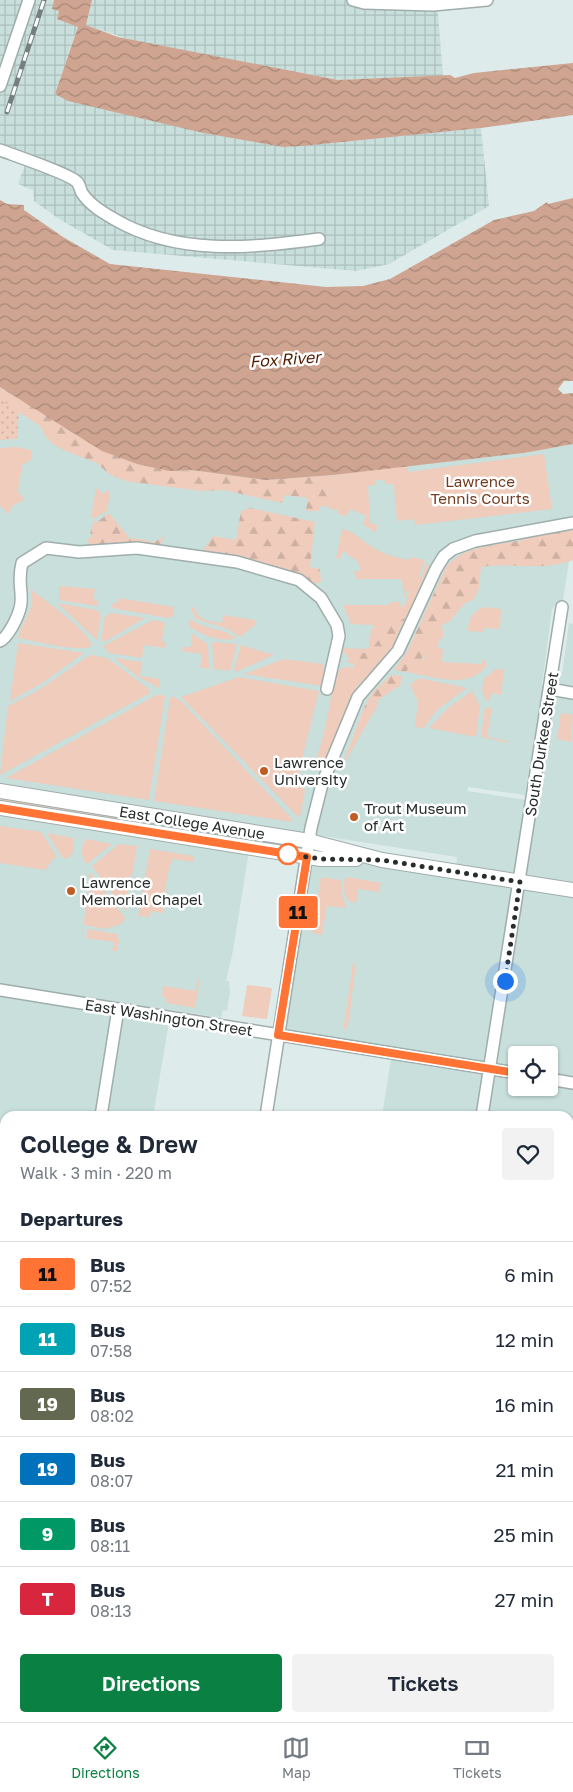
<!DOCTYPE html>
<html lang="en">
<head>
<meta charset="utf-8">
<style>
	body { margin:0; font-family:"Golos Text",sans-serif; background:#f2f2f3; color:#1f2937; height:100vh; display:flex; flex-direction:column; font-size:19px; white-space:nowrap }
	* { box-sizing:border-box; margin:0 }
	p { font-size:16px; color:#747a83 }
	.icon { flex:none; width:28px; height:28px; fill:none; stroke:currentColor; stroke-width:2; stroke-linecap:round; stroke-linejoin:round }
	.map { position:relative; flex:1; overflow:hidden }
	.side { position:absolute; left:0px; top:1111px; width:574px; height:611px; display:flex; flex-direction:column; background:#fff; border-radius:15px 15px 0 0; box-shadow:0 1px 4px #0004 }
	.side>* { flex:none }
	.badge { padding:0 10px; border-radius:4px; font-size:18px; line-height:32px }
	.buttons { position:absolute; left:508px; top:1046px; display:grid; gap:10px }
	.buttons a { display:grid; place-items:center; width:50px; height:50px; border-radius:5px; background:#fff; box-shadow:0 1px 4px #0004; font-size:25px }
	.you { position:absolute; width:25px; height:25px; margin:-12px; border:4px solid #fff; border-radius:50%; background:#1a73e8; box-shadow:0 0 0 8px #1a73e833 }
	.map>.badge { position:absolute; translate:-50% -50%; box-shadow:0 0 0 2px #fff }
	h2 { padding:0 20px; font-size:19px; line-height:45px }
	.round { display:grid; place-items:center; flex:none; width:52px; height:52px; border-radius:5px; background:#f2f2f3 }
	.headline { display:flex; align-items:center; justify-content:space-between; height:85px; padding:0 20px }
	h1 { font-size:24px; font-weight:600; line-height:38px }
	.button { display:flex; gap:10px; margin-top:auto; padding:10px 20px }
	.button a { flex:1; height:58px; border-radius:5px; background:#0b8043; color:#fff; font-size:20px; font-weight:600; line-height:58px; text-align:center }
	.button a+a { background:#f2f2f3; color:#1f2937 }
	ul { padding:0; list-style:none }
	li { display:flex; align-items:center; gap:15px; height:65px; padding:0 20px; border-top:1px solid #e0e1e3 }
	li div { flex:1 }
	li b { display:block; font-size:19px }
	li em { font-style:normal }
	li .badge { min-width:55px; font-weight:700; text-align:center }
	.menu { display:flex; justify-content:space-around; align-items:center; height:70px; border-top:1px solid #e0e1e3; background:#fff; font-size:14px; color:#747a83 }
	.menu a { display:grid; justify-items:center; gap:2px }
	.menu .active { color:#0b8043 }
	.map>svg:first-child { display:block }
	.built { fill:#c8dfdc; fill-rule:evenodd }
	.industrial { fill:url(#industrial-grid) }
	.green { fill:#efccbc }
	.forest { fill:url(#forest-firs) }
	.garden { fill:url(#garden-dots) }
	.water { fill:url(#water-waves) }
	.lines { fill:none; stroke-linecap:round; stroke-linejoin:round }
	.minor-casing { stroke:#9fadab; stroke-width:14 }
	.major-casing { stroke:#9fadab; stroke-width:16 }
	.minor { stroke:#fff; stroke-width:11 }
	.major { stroke:#fff; stroke-width:14 }
	.rail-casing { stroke:#757f7e; stroke-width:5 }
	.rail { stroke:#fff; stroke-width:3; stroke-dasharray:9; stroke-linecap:butt }
	.line-casing { stroke:#fff; stroke-width:11 }
	.line { stroke:#ff7334; stroke-width:8 }
	.walk { stroke:#272d2c; stroke-width:5; stroke-dasharray:0 9 }
	.poi-dot { fill:#c05d24; stroke:#fff; stroke-width:2 }
	.stop-dot { fill:#fff; stroke:#ff7334; stroke-width:2.5 }
	.labels { text-anchor:middle; dominant-baseline:central; stroke-width:5; stroke-linejoin:round; paint-order:stroke }
	.park-label { font-size:15px; fill:#733d20; stroke:#fff }
	.street-label { font-size:15px; fill:#272d2c; stroke:#fff }
	.poi-label { font-size:15px; fill:#272d2c; stroke:#fff; text-anchor:start }
	.water-label { font-size:16px; font-style:italic; fill:#4f1c00; stroke:#fff }
</style>
</head>
<body>
<div class="map">
<svg width="573" height="1722" viewBox="0 0 573 1722">
	<defs>
		<pattern id="industrial-grid" width="8" height="8" patternUnits="userSpaceOnUse" patternTransform="scale(1.25)"><rect width="8" height="8" fill="#c8dfdc"/><path d="M0 4h8M4 0v8" fill="none" stroke="#acc0bd"/></pattern>
		<pattern id="forest-firs" width="22" height="20" patternUnits="userSpaceOnUse" patternTransform="scale(1.25)"><rect width="22" height="20" fill="#efccbc"/><path d="M5 1l3.5 6h-7zM16 11l3.5 6h-7z" fill="#cdb0a2"/></pattern>
		<pattern id="garden-dots" width="8" height="8" patternUnits="userSpaceOnUse" patternTransform="scale(1.25)"><rect width="8" height="8" fill="#efccbc"/><path d="M2 2h.1M6 6h.1" fill="none" stroke="#cdb0a2" stroke-width="1.8" stroke-linecap="round"/></pattern>
		<pattern id="water-waves" width="16" height="10" patternUnits="userSpaceOnUse" patternTransform="scale(1.25)"><rect width="16" height="10" fill="#cfa592"/><path d="M0 5q4-4 8 0t8 0" fill="none" stroke="#a88777"/></pattern>
	</defs>
	<rect width="100%" height="100%" fill="#ddecea"/>
	<path class="built" d="M 0,387 L 407,466 L 524,453 L 573,444 L 573,536 L 563,600 L 558,601 L 552,609 L 542,684 L 543,689 L 525,795 L 468,787 L 467,791 L 532,801 L 550,689 L 562,674 L 569,623 L 573,624 L 573,1264 L 569,1264 L 569,1116 L 382,1116 L 392,1053 L 278,1035 L 307,857 L 382,860 L 456,872 L 457,857 L 253,825 L 233,951 L 226,981 L 229,981 L 230,992 L 227,1011 L 223,1010 L 221,1018 L 171,1010 L 154,1111 L 183,1116 L 5,1116 L 5,1166 L 0,1165 ZM 516,1055 L 549,1055 L 549,1088 L 516,1088 Z
		M 569,1278 L 573,1279 L 573,1408 L 569,1407 Z
		M 569,1704 L 573,1705 L 573,1722 L 465,1722 L 465,1718 L 569,1718 Z"/>
	<path class="industrial" d="M 0,0 L 54,0 L 52,9 L 59,11 L 78,26 L 55,94 L 203,133 L 283,147 L 481,128 L 489,206 L 389,264 L 356,271 L 113,250 L 59,219 L 34,201 L 33,190 L 18,184 L 29,154 L 0,143 Z
		M 92,0 L 445,0 L 437,1 L 443,76 L 338,80 L 131,40 L 86,25 Z"/>
	<path class="green" d="M 16,447 L 31,450 L 32,459 L 22,465 L 18,491 L 24,500 L 12,506 L 9,514 L 0,506 L 0,448 Z
		M 544,454 L 552,509 L 415,525 L 414,519 L 397,521 L 394,486 L 393,484 L 386,484 L 384,480 L 375,480 L 375,485 L 368,486 L 370,523 L 377,525 L 376,533 L 363,524 L 366,516 L 350,509 L 348,514 L 344,517 L 344,515 L 338,514 L 338,509 L 334,510 L 328,507 L 333,475 L 407,466 L 408,472 Z
		M 96,488 L 103,494 L 108,490 L 110,493 L 107,511 L 95,518 L 91,518 Z
		M 342,529 C 355,532 361,540 372,547 C 384,554 396,558 410,560 L 410,557 L 425,560 L 419,576 L 421,578 L 427,562 L 429,567 L 405,621 L 405,619 L 390,624 L 372,649 L 361,654 L 354,664 L 376,667 L 356,688 L 321,770 L 316,771 L 315,764 L 324,733 L 336,673 L 344,667 L 354,668 L 354,664 L 346,662 L 349,659 L 345,652 L 341,654 L 342,648 L 364,649 L 369,647 L 371,629 L 374,628 L 374,625 L 351,624 L 343,605 L 390,605 L 390,602 L 400,602 L 401,608 L 406,603 L 409,591 L 406,591 L 404,599 L 402,580 L 399,579 L 356,579 L 354,572 L 361,570 L 357,561 L 343,551 L 340,559 L 336,558 Z
		M 59,586 L 95,589 L 93,599 L 98,600 L 97,606 L 59,600 Z
		M 30,589 C 43,599 90,631 92,646 C 79,653 35,641 18,638 C 21,621 38,608 30,589 Z
		M 119,598 L 174,607 L 173,616 L 168,618 L 112,608 L 113,602 L 118,603 Z
		M 57,603 L 97,610 L 101,616 L 97,640 Z
		M 194,606 C 197,621 209,621 222,623 L 223,615 L 255,620 L 255,625 L 240,637 L 228,629 L 196,619 L 191,609 Z
		M 485,607 L 501,609 L 500,629 L 484,628 L 483,632 L 468,631 C 468,619 473,610 485,607 Z
		M 111,613 L 145,618 L 106,641 L 101,641 L 105,617 Z
		M 189,618 C 203,630 222,627 236,638 C 222,643 202,635 190,627 Z
		M 153,620 L 165,623 L 162,641 L 166,642 L 165,648 L 144,645 L 142,658 L 109,653 L 103,646 Z
		M 440,625 L 443,630 L 443,638 L 439,639 L 438,648 L 443,649 L 442,662 L 482,664 L 482,660 L 484,660 L 487,665 C 469,691 432,676 406,672 L 408,667 L 425,657 L 424,642 L 427,633 Z
		M 192,634 L 208,644 L 209,669 L 200,667 L 202,654 L 182,651 L 183,647 L 191,647 Z
		M 214,642 L 237,644 L 230,671 L 214,669 L 212,643 Z
		M 18,643 L 84,653 L 44,682 L 10,701 Z
		M 241,645 L 274,655 L 236,672 L 234,669 Z
		M 90,655 L 107,658 L 149,689 L 150,693 L 0,775 L 8,706 L 37,691 Z
		M 114,658 L 142,662 L 140,676 L 160,679 L 159,688 L 137,676 Z
		M 284,659 L 323,664 C 325,671 328,679 322,686 L 244,674 Z
		M 496,669 L 504,670 L 501,695 L 491,693 L 490,701 L 486,700 L 482,690 L 484,679 Z
		M 239,677 L 319,691 L 301,763 L 300,773 L 305,791 L 300,816 L 298,817 L 181,697 Z
		M 419,678 L 467,688 L 437,710 L 424,728 L 415,727 L 418,701 L 410,685 Z
		M 472,691 L 480,706 L 476,737 L 429,728 L 448,708 Z
		M 156,695 L 163,695 L 165,697 L 149,800 L 6,778 Z
		M 172,696 L 181,701 L 292,819 L 292,822 L 154,801 L 170,699 Z
		M 380,701 L 344,764 L 343,764 L 364,708 Z
		M 485,707 L 492,708 L 487,737 L 508,741 L 508,743 L 481,737 Z
		M 561,713 L 573,715 L 571,742 L 557,739 Z
		M 0,796 L 146,820 L 145,825 L 0,802 Z
		M 0,826 L 41,832 L 57,857 L 53,859 L 45,870 L 0,863 Z
		M 47,833 L 73,838 L 74,851 L 68,859 L 62,857 Z
		M 87,839 L 112,844 L 87,864 L 84,861 C 81,854 81,844 87,839 Z
		M 119,844 L 137,846 L 132,876 L 130,876 L 126,912 L 92,866 Z
		M 150,849 L 194,856 L 193,862 L 172,859 L 167,877 L 163,913 L 151,911 L 150,917 L 138,916 Z
		M 90,872 L 125,918 L 121,924 L 106,929 L 84,925 L 81,939 L 91,879 L 89,878 Z
		M 321,877 L 341,880 L 341,890 L 346,906 L 346,908 L 327,906 L 322,935 L 312,933 Z
		M 347,877 L 381,883 L 379,892 L 358,889 L 356,903 L 351,902 C 344,897 341,884 347,877 Z
		M 88,929 L 117,934 L 120,943 L 117,943 L 118,951 L 112,951 L 114,942 L 86,938 Z
		M 353,963 L 356,963 L 349,1020 L 347,1027 L 343,1032 Z
		M 198,979 L 200,979 L 195,1008 L 167,1003 L 165,997 L 162,997 L 163,986 L 196,991 Z
		M 247,985 L 272,988 L 267,1019 L 242,1016 Z
		M 0,1182 L 5,1183 L 5,1443 L 0,1442 Z"/>
	<path class="forest" d="M 0,387 L 169,471 L 192,470 L 266,480 L 333,475 L 328,507 L 320,506 L 319,511 L 306,511 L 308,498 L 285,495 L 282,503 L 224,490 L 201,491 L 125,481 L 109,474 L 97,463 L 63,450 L 53,444 L 46,437 L 40,426 L 0,400 Z
		M 250,508 L 315,522 L 310,567 L 320,569 L 321,582 L 313,584 L 297,573 L 242,558 L 202,552 L 213,536 L 236,540 L 241,511 Z
		M 109,513 L 131,540 L 134,538 L 154,542 L 165,536 L 159,546 L 124,542 L 90,545 L 87,540 L 92,536 L 90,533 L 94,521 L 97,522 Z
		M 573,530 L 573,560 C 542,572 512,562 481,567 L 479,588 L 474,599 L 464,604 L 450,621 L 427,633 L 424,642 L 427,652 C 422,662 410,663 406,672 L 394,670 L 407,652 L 446,567 C 464,545 498,545 523,540 L 523,538 Z
		M 405,618 L 394,645 L 376,667 L 354,664 L 354,657 L 372,649 L 390,624 Z
		M 391,675 L 402,676 L 400,686 C 387,692 376,704 364,708 L 373,692 Z"/>
	<path class="garden" d="M 0,400 L 19,410 L 17,439 L 0,440 Z"/>
	<path class="water" d="M 54,0 L 92,0 L 86,25 L 118,37 L 338,80 L 450,75 L 455,78 L 474,73 L 573,63 L 573,115 L 481,128 L 302,146 L 283,147 L 203,133 L 68,101 L 55,94 L 78,27 L 57,19 L 59,11 L 52,9 Z
		M 573,198 L 573,381 L 564,381 L 558,389 L 563,394 L 573,393 L 573,444 L 524,453 L 333,475 L 266,480 L 192,470 L 169,471 L 137,464 L 102,451 L 0,387 L 0,200 L 7,204 L 24,205 L 24,210 L 63,237 L 110,264 L 326,287 L 363,286 L 390,279 L 494,220 L 534,211 L 547,202 L 548,204 Z"/>
	<g class="lines">
		<defs>
			<path id="minor" d="M 353,0 L 364,3 L 433,5 L 487,0
				M 0,86 L 29,0
				M 0,150 C 13,155 70,174 77,182 C 80,185 80,190 82,193 C 90,205 102,212 114,219 C 177,256 250,248 319,239
				M 0,641 C 5,639 9,632 12,627 C 30,596 15,591 22,563 L 46,548 L 79,552 L 137,548 L 237,562 L 299,580 L 321,598 L 337,625 L 339,636 L 327,689
				M 550,689 L 573,693
				M 0,990 L 516,1073
				M 549,1079 L 573,1083
				M 101,1116 L 118,1009
				M 266,1116 L 311,828 L 322,784 L 358,697 L 398,651 L 436,569 L 444,556 L 453,549 L 475,541 L 573,523
				M 482,1116 L 562,607
				M 0,1173 L 5,1174
				M 569,1264 L 573,1264
				M 569,1414 L 573,1415
				M 0,1449 L 5,1449
				M 569,1536 L 573,1536
				M 0,1701 L 5,1701
				M 108,1718 L 137,1722
				M 3,1722 L 5,1711
				M 169,1722 L 170,1718
				M 274,1722 L 275,1718
				M 386,1722 L 386,1718"/>
			<path id="major" d="M 0,791 L 309,841 L 382,860 L 573,890
				M 0,808 L 321,859 L 356,859"/>
		</defs>
		<use href="#minor" class="minor-casing"/>
		<use href="#major" class="major-casing"/>
		<use href="#minor" class="minor"/>
		<use href="#major" class="major"/>
		<defs>
			<path id="rail" d="M 7,112 L 44,0"/>
		</defs>
		<use href="#rail" class="rail-casing"/>
		<use href="#rail" class="rail"/>
	</g>
	<g class="lines">
		<defs>
			<path id="line" d="M 0,808 L 307,857 L 278,1035 L 516,1073"/>
		</defs>
		<use href="#line" class="line-casing"/>
		<use href="#line" class="line"/>
		<path class="walk" d="M 288,854 L 321,859 L 382,860 L 520,882 L 505,981"/>
	</g>
	<g class="poi-dot">
		<circle cx="264" cy="771" r="5"/>
		<circle cx="354" cy="817" r="5"/>
		<circle cx="71" cy="891" r="5"/>
	</g>
	<circle class="stop-dot" cx="288" cy="854" r="10"/>
	<g class="labels">
		<g class="park-label">
			<text x="480" y="481">Lawrence<tspan x="480" dy="17">Tennis Courts</tspan></text>
		</g>
		<g class="street-label">
			<text transform="translate(541 744) rotate(-81)">South Durkee Street</text>
			<text transform="translate(192 822) rotate(9)">East College Avenue</text>
			<text transform="translate(169 1017) rotate(9)">East Washington Street</text>
		</g>
		<g class="poi-label">
			<text x="274" y="762">Lawrence<tspan x="274" dy="17">University</tspan></text>
			<text x="364" y="808">Trout Museum<tspan x="364" dy="17">of Art</tspan></text>
			<text x="81" y="882">Lawrence<tspan x="81" dy="17">Memorial Chapel</tspan></text>
		</g>
		<g class="water-label">
			<text transform="translate(285 359) rotate(-4)">Fox River</text>
		</g>
	</g>
</svg>
<div class="buttons">
<a><svg class="icon" aria-label="locate" viewBox="0 0 24 24"><circle cx="12" cy="12" r="6"/><path d="M12 2v4M12 18v4M2 12h4M18 12h4"/></svg></a>
</div>
<div class="you" style="left:505px;top:981px"></div>
<b class="badge" style="left:298px;top:912px;background:#ff7334;color:#111">11</b>
<section class="side">
<div class="headline"><div><h1>College &amp; Drew</h1><p>Walk · 3 min · 220 m</p></div><a class="round"><svg class="icon" aria-label="heart" viewBox="0 0 24 24"><path d="M12 20l-8-8c-3-5 5-10 8-4 3-6 11-1 8 4z"/></svg></a></div>
<h2>Departures</h2>
<ul>
<li><span class="badge" style="background:#ff7334;color:#111">11</span><div><b>Bus</b><p>07:52</p></div><em>6 min</em></li>
<li><span class="badge" style="background:#00a3b4;color:#fff">11</span><div><b>Bus</b><p>07:58</p></div><em>12 min</em></li>
<li><span class="badge" style="background:#636851;color:#fff">19</span><div><b>Bus</b><p>08:02</p></div><em>16 min</em></li>
<li><span class="badge" style="background:#0072bc;color:#fff">19</span><div><b>Bus</b><p>08:07</p></div><em>21 min</em></li>
<li><span class="badge" style="background:#096;color:#fff">9</span><div><b>Bus</b><p>08:11</p></div><em>25 min</em></li>
<li><span class="badge" style="background:#d7263d;color:#fff">T</span><div><b>Bus</b><p>08:13</p></div><em>27 min</em></li>
</ul>
<div class="button"><a>Directions</a><a>Tickets</a></div>
</section>
</div>
<nav class="menu">
<a class="active"><svg class="icon" aria-label="directions" viewBox="0 0 24 24"><path d="M12 3l9 9-9 9-9-9zM9 14v-3h6M13 9l2 2-2 2"/></svg>Directions</a>
<a><svg class="icon" aria-label="map" viewBox="0 0 24 24"><path d="M3 6l6-2 6 2 6-2v14l-6 2-6-2-6 2zM9 4v14M15 6v14"/></svg>Map</a>
<a><svg class="icon" aria-label="tickets" viewBox="0 0 24 24"><path d="M3 7h18v10H3zM15 7v10"/></svg>Tickets</a>
</nav>
</body>
</html>
